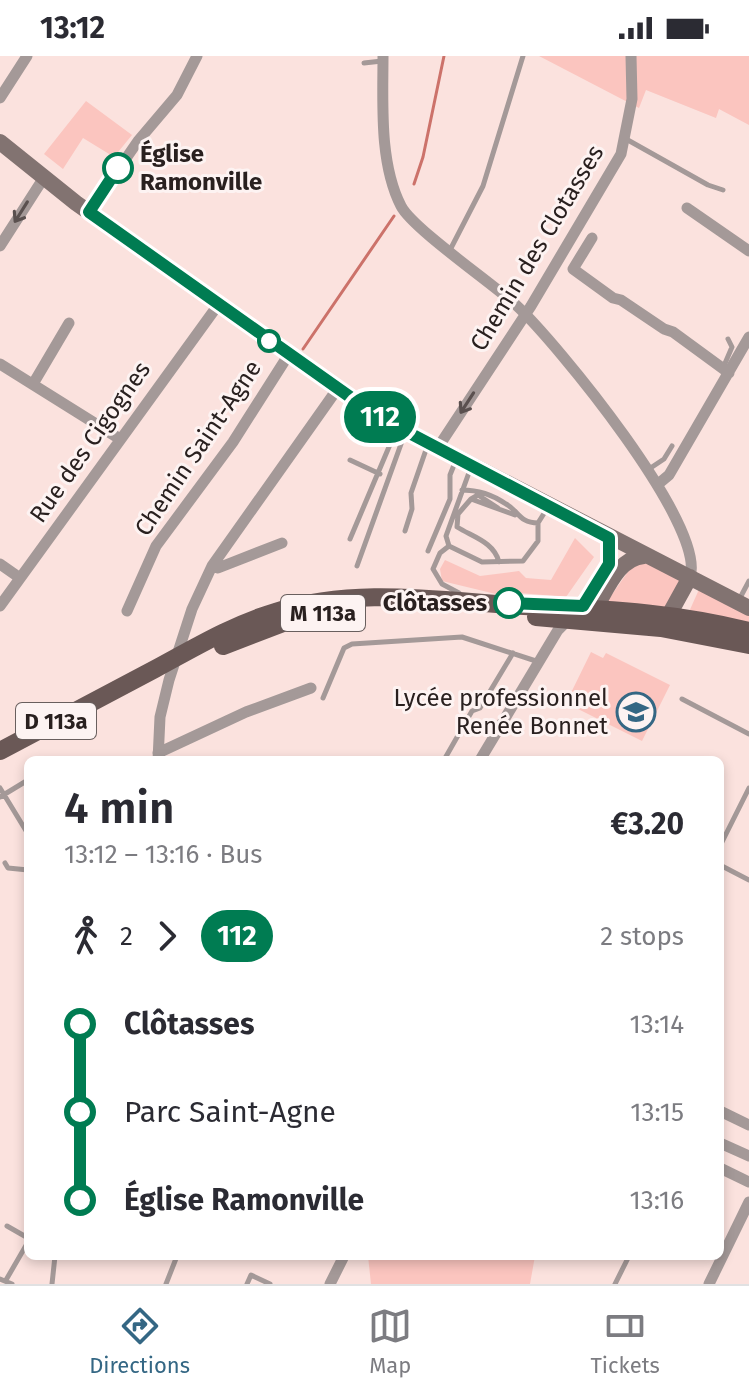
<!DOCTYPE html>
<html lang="en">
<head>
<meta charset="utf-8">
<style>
	body { margin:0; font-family:"Fira Sans",sans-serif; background:#f2f2f3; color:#2b2b33; height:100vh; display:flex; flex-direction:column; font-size:30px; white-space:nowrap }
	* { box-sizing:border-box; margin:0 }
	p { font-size:26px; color:#7c7c81 }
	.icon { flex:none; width:44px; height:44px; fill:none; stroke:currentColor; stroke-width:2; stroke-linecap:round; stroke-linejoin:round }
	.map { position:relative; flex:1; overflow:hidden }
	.drawer { position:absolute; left:24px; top:700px; width:700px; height:504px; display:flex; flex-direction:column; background:#fff; border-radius:12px; box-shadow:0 4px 12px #0003 }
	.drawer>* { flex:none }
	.badge { padding:0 16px; border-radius:26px; font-size:28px; line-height:52px }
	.map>.badge { position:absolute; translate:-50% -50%; box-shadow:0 0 0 4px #fff }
	.legs { display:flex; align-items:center; gap:12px; height:88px; padding:0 40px; font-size:26px }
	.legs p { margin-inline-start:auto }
	.summary { display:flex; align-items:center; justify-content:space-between; height:136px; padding:0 40px }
	h1 { font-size:44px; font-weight:600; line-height:60px }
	ul { padding:0 40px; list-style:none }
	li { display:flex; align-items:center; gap:28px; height:88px; font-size:30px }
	li i { display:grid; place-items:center; width:12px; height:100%; margin:0 10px; background:currentColor }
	li i::after { content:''; width:20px; height:20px; margin:-10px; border:6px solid; border-radius:50%; background:#fff }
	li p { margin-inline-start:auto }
	li:first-child i { background:linear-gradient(#0000 50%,currentColor 0) }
	li:last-child i { background:linear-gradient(currentColor 50%,#0000 0) }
	.status { display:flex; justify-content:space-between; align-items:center; height:56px; padding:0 40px; background:#fff; direction:ltr }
	.status svg { height:22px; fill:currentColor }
	.tabs { display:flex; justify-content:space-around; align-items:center; height:112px; border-top:2px solid #e1e1e2; background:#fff; font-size:22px; color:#7c7c81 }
	.tabs a { display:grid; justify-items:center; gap:4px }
	.tabs .current { color:#346784 }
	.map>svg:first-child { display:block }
	.green { fill:#fbc5bf }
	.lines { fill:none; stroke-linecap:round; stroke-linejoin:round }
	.stream { stroke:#cc726a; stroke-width:3 }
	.lane { stroke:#a49998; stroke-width:5 }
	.street { stroke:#a49998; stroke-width:11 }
	.secondary { stroke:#827371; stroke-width:16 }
	.primary { stroke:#6a5856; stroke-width:18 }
	.oneway { stroke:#5a504f }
	.line-1-casing { stroke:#fff; stroke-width:18 }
	.line-1 { stroke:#007c52; stroke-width:12 }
	.stop-1-dot { fill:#fff; stroke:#007c52; stroke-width:4 }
	.labels { text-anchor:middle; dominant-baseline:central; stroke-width:6; stroke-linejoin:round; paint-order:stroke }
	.shield { fill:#fdf3f2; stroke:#695f5e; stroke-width:2 }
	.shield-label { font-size:22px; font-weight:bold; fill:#29201f }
	.stop-label { font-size:24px; font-weight:bold; fill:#29201f; stroke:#fdf3f2; text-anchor:start }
	.street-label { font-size:24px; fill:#29201f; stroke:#fdf3f2 }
	.poi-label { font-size:24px; fill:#29201f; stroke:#fdf3f2; text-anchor:end }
</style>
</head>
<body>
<div class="status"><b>13:12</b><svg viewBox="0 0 49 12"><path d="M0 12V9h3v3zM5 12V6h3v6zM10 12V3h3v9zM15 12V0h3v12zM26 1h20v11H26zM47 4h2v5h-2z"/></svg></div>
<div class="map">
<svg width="749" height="1228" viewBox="0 0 749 1228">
	<rect width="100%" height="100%" fill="#fbe2de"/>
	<path class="green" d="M 539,0 L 749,0 L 749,69 L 719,53 L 716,62 L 646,34 L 639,52 Z
		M 86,45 L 132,79 L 114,101 L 83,82 L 63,113 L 44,98 Z
		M 575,482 L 594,501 L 566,541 L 507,536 L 504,540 L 442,525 L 440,513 L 445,504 L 480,520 L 519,515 L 526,522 L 551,524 Z
		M 637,503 L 680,523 L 667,553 L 610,548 L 608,544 Z
		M 701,529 L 749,554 L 749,570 L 688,558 Z
		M 591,596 L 603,602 L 606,597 L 670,629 L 642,685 L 566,647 Z
		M 368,1200 L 535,1200 L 530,1228 L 371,1228 Z"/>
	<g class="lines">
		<path class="stream" d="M 414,128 L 423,101 L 444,0
			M 303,293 L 394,160"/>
		<path class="lane" d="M 364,7 L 382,5
			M 626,83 L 708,129 L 723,134
			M 450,194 L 483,130 L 523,0
			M 723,312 L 732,291 L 728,283
			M 350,404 L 380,418
			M 649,413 L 664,403 L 672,390
			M 462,434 C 478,434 493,439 506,448 C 519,455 519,467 538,467
			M 471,443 L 478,439 L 498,452
			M 405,475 L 412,453 L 411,437 L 428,388
			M 350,483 L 397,372
			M 449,490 L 482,506 L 523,505 L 538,485 L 538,467 L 548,451
			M 428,495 L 450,443 L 450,419 L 456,404
			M 499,506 C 494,486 473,481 457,471 L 458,458 L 471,443 L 515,459
			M 357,510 L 405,377
			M 459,537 L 442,528 L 433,513 L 440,497 L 449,490 L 446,480 L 471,411
			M 740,542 L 749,525
			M 583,549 L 609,508 L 609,483
			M 323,642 L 344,592 L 352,588 L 462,581 L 539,606
			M 682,643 L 749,678
			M 444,704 L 472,655 L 480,652 L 513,597
			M 0,732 L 28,778
			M 0,741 L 28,724
			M 720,790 L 749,732
			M 5,807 L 8,812 L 28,814
			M 720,809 L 749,824
			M 7,1170 L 28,1182
			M 0,1223 L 12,1228
			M 6,1224 L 28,1186
			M 52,1228 L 55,1200
			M 166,1228 L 177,1200
			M 247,1228 L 251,1219 L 270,1228
			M 615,1228 L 629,1200"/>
		<path class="street" d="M 383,0 C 383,47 379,107 401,150 C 412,172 493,228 516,249 C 556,286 707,470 690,521
			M 0,42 L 27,0
			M 687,152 L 749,195
			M 89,156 L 138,85 L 177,39 L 197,0
			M 592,182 L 573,213 L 613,242 L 621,244 L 664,273 L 673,276 L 729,317
			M 0,190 L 43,123
			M 0,308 L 120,383
			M 33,328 L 69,267
			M 437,393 L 531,250 L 621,98 L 632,43 L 631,0
			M 657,429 L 669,419 L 749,281
			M 0,508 L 20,522
			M 212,510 L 218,512 L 282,487
			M 0,550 L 218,249
			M 127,555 L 156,490 L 233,386 L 289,298
			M 158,697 L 246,656 L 311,632
			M 158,704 L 160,661 L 169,624 L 192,553 L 212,510 L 338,332
			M 480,704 L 558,574 L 569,563
			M 720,1055 L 749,1069
			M 720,1087 L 749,1100
			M 720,1112 L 749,1126
			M 330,1228 L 344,1200
			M 709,1228 L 749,1146"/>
		<path class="secondary" d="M 0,86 L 76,147 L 377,360 L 749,552
			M 600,563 L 596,551 C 608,531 619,502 644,500
			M 664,568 L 690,521"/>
		<path class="primary" d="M 536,561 L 661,572 L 749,589
			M 223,590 L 296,562
			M 0,695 C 52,668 103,640 155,613 C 194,592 232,569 275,556 C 364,528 455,548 545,551 C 614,553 682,558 749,575"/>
	</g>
	<defs><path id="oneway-shaft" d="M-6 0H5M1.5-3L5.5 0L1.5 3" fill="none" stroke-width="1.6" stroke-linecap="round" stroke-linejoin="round" transform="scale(2)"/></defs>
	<g class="oneway">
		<use href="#oneway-shaft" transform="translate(21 156) rotate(122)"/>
		<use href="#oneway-shaft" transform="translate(467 347) rotate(123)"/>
	</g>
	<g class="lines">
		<defs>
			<path id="line-1" d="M 118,112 L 89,156 L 377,360 L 609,482 L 609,508 L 583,550 L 509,547"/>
		</defs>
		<use href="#line-1" class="line-1-casing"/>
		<use href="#line-1" class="line-1"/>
	</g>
	<defs>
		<symbol id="school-ring" viewBox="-11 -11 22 22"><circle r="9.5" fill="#fdf3f2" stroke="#346784" stroke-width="1.5"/><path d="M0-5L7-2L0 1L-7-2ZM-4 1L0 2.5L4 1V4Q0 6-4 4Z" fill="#346784"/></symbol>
	</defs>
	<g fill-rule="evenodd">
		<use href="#school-ring" x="614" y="634" width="44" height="44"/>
	</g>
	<g class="stop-1-dot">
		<circle cx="118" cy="112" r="14"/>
		<circle cx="269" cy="285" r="10"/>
		<circle cx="509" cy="547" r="14"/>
	</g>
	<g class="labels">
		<g class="shield">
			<rect x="281" y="539" width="84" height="36" rx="6"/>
			<rect x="16" y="647" width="80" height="36" rx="6"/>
		</g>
		<g class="shield-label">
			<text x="323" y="557">M 113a</text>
			<text x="56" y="665">D 113a</text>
		</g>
		<g class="stop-label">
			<text x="140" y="98">Église<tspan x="140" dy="28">Ramonville</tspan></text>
			<text x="487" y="547" text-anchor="end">Clôtasses</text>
		</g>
		<g class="street-label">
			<text transform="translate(537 192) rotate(-59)">Chemin des Clotasses</text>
			<text transform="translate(90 386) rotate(-55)">Rue des Cigognes</text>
			<text transform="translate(198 392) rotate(-56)">Chemin Saint-Agne</text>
		</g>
		<g class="poi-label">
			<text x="608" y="642">Lycée professionnel<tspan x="608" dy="28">Renée Bonnet</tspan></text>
		</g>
	</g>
</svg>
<b class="badge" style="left:380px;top:361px;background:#007c52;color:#fff">112</b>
<section class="drawer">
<div class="summary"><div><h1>4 min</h1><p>13:12 – 13:16 · Bus</p></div><b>€3.20</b></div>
<div class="legs"><svg class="icon" aria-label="walk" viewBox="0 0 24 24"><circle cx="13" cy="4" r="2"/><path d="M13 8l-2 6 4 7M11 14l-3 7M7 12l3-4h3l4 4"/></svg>2<svg class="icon" aria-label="forward" viewBox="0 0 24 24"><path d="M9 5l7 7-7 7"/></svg><b class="badge" style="background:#007c52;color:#fff">112</b><p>2 stops</p></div>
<ul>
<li><i style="color:#007c52"></i><b>Clôtasses</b><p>13:14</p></li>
<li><i style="color:#007c52"></i><span>Parc Saint-Agne</span><p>13:15</p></li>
<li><i style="color:#007c52"></i><b>Église Ramonville</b><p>13:16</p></li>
</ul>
</section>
</div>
<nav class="tabs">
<a class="current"><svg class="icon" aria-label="directions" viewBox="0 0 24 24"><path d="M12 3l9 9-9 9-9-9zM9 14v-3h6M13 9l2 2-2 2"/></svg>Directions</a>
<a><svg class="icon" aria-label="map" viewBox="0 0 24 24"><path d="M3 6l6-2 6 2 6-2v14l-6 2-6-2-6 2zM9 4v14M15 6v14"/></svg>Map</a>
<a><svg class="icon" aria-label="tickets" viewBox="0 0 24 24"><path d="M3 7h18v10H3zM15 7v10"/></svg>Tickets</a>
</nav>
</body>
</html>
